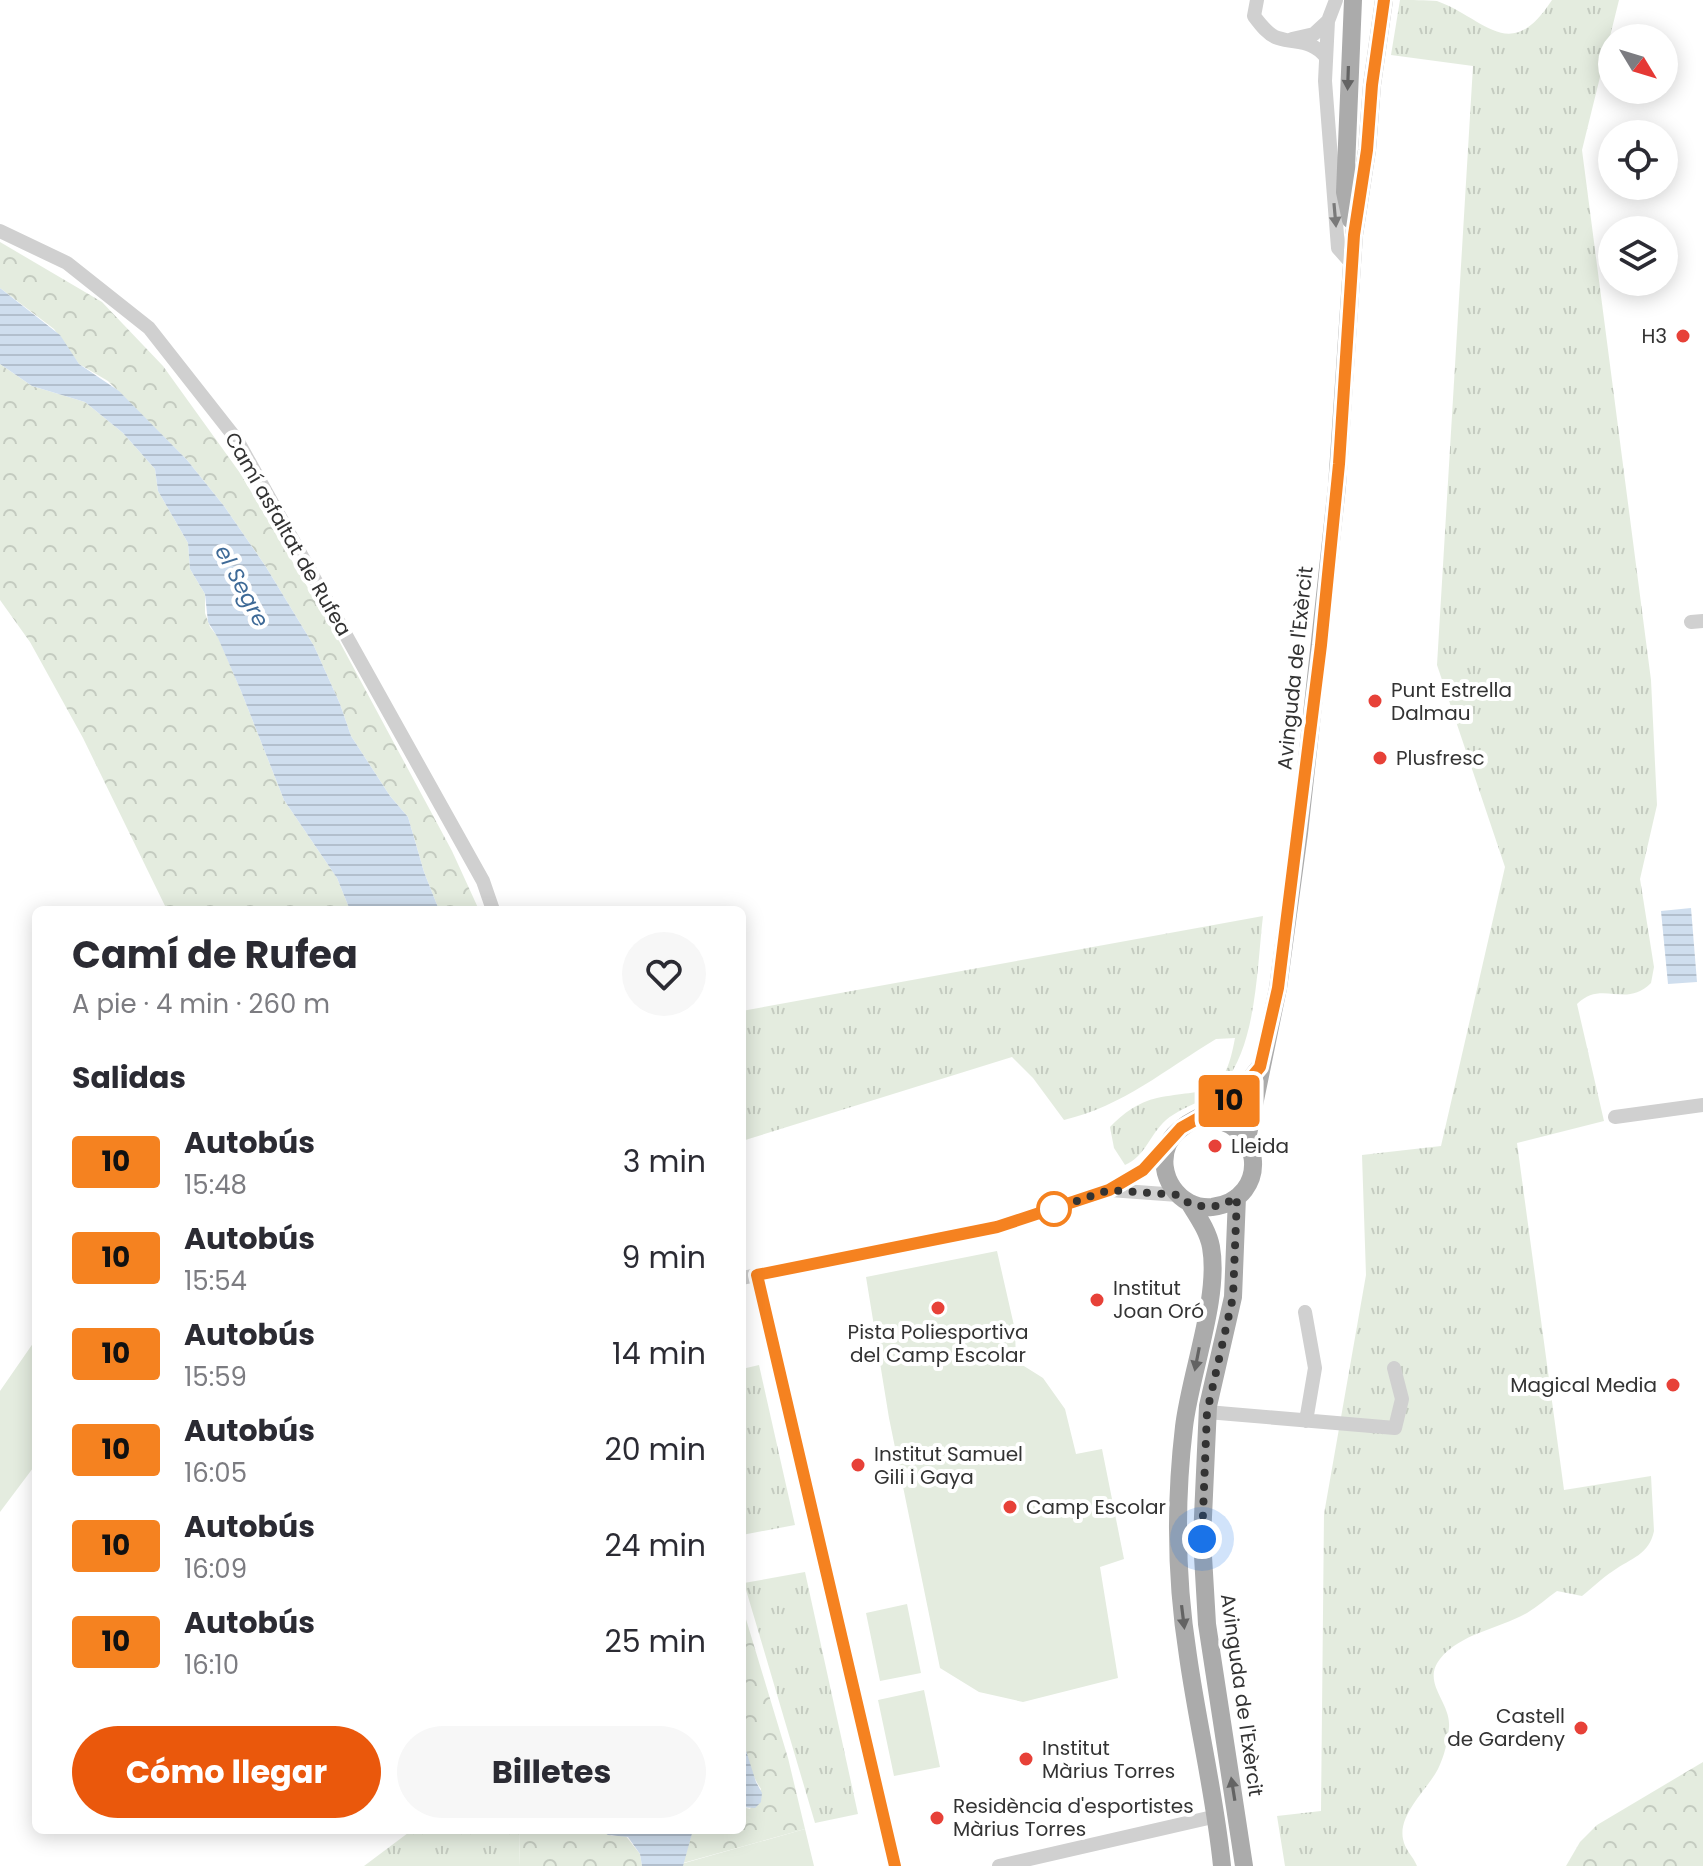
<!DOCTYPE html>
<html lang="es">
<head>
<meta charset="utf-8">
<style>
	body { margin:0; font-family:Poppins,sans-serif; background:#f7f7f7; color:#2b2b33; height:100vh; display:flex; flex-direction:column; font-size:30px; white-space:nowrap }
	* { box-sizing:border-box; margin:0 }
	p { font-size:26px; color:#7c7c81 }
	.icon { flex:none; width:44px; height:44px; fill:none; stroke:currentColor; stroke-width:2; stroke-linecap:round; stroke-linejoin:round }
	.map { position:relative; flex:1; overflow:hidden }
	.panel { position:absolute; left:32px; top:906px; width:714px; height:928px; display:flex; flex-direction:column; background:#fff; border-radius:12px; box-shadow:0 4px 20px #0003 }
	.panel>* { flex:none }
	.badge { padding:0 16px; border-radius:6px; font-size:28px; line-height:52px }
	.needle { width:52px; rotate:128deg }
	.tools { position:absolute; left:1598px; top:24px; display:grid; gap:16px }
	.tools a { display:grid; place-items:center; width:80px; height:80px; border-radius:50%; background:#fff; box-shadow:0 4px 20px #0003; font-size:40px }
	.you { position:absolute; width:40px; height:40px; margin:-20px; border:6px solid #fff; border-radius:50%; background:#1a73e8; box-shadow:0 0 0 12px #1a73e833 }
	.map>.badge { position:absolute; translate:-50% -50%; box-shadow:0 0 0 4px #fff }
	h2 { padding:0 40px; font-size:30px; line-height:72px }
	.round { display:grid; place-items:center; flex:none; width:84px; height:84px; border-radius:42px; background:#f7f7f7 }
	.summary { display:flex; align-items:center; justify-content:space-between; height:136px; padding:0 40px }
	h1 { font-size:38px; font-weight:700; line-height:60px }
	.primary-button { display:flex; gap:16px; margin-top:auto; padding:16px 40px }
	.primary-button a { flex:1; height:92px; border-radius:48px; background:#ea580c; color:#fff; font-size:32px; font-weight:700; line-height:92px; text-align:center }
	.primary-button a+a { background:#f7f7f7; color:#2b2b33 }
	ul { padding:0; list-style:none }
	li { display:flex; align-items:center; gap:24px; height:96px; padding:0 40px }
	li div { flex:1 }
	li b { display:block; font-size:30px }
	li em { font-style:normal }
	li .badge { min-width:88px; font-weight:700; text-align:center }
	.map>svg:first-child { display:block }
	.grass { fill:url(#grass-tufts) }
	.forest { fill:url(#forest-crowns) }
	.green { fill:#e4ecdf }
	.water { fill:url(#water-rules) }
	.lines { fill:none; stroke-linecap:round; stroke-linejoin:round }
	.minor { stroke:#d0d0d0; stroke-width:14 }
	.major { stroke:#ababab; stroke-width:18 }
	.oneway { fill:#636363 }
	.oneway2 { fill:#7a7a7a }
	.line-casing { stroke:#fff; stroke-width:18 }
	.line { stroke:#f58220; stroke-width:12 }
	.walk { stroke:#333; stroke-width:8; stroke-dasharray:0 14.4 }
	.poi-dot { fill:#e74138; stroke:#fff; stroke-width:3 }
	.stop-dot { fill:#fff; stroke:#f58220; stroke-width:4 }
	.labels { text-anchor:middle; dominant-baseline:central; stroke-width:8; stroke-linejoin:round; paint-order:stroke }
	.poi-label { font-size:20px; fill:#333; stroke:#fff; text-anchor:start }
	.street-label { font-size:20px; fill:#333; stroke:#fff }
	.water-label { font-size:22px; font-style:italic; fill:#3e6a97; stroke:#fff }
</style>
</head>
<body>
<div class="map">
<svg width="1703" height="1866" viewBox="0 0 1703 1866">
	<defs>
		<pattern id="grass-tufts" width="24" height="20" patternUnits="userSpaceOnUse" patternTransform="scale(2)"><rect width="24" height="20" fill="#e4ecdf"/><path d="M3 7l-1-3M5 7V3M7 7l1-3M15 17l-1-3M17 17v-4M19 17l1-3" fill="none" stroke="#c4cbc0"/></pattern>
		<pattern id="forest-crowns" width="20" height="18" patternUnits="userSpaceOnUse" patternTransform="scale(2)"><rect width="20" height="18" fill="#e4ecdf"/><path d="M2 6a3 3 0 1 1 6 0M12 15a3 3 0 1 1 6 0" fill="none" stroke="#c4cbc0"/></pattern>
		<pattern id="water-rules" width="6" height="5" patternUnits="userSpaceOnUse" patternTransform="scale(2)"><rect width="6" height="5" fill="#cfdeee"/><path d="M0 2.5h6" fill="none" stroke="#b2bfcd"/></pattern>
	</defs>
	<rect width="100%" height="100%" fill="#fff"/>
	<path class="grass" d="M 1400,0 C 1411,0 1426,0 1437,1 C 1486,19 1510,65 1552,0 L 1619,0 L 1582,150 L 1651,680 L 1657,805 L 1640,879 L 1654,967 L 1651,983 C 1625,1009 1602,979 1577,1004 L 1604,1121 L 1517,1143 L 1564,1490 L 1651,1476 L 1654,1531 C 1649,1555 1631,1558 1613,1571 C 1602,1578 1592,1588 1582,1596 L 1557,1591 C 1547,1598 1537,1607 1527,1613 C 1499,1629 1461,1633 1440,1659 C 1421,1683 1451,1702 1449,1727 C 1448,1741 1444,1757 1438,1769 C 1427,1790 1398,1814 1403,1839 C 1405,1850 1413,1856 1417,1866 L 1285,1866 L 1277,1816 L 1321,1811 L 1324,1514 L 1366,1275 L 1362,1155 L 1441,1146 L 1505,867 L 1437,665 L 1473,66 L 1391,55 Z
		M 1263,916 C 1257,965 1257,1046 1223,1084 C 1207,1102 1184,1105 1166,1120 C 1150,1134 1145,1157 1125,1165 L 1114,1148 L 1110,1127 C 1123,1113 1139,1102 1157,1098 C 1207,1088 1224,1100 1235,1038 L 1216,1039 C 1166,1069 1123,1106 1064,1120 L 1033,1078 L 1012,1057 L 742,1141 L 742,1011 Z
		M 759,1365 L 795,1525 L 742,1535 L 742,1369 Z
		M 805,1572 L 858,1814 L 815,1823 L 744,1583 Z
		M 412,1830 L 519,1830 L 520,1866 L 364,1866 Z"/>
	<path class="forest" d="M 0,242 L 102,302 L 163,366 L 240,473 L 337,637 L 452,851 L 479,910 L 439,910 L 424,872 L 408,817 L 390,796 L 351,736 L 340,704 L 314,646 L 266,567 L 224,506 L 187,460 L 108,381 L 79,364 L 54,329 L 0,288 Z
		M 0,364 L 32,386 L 85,402 L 123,433 L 155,469 L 158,491 L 188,543 L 190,569 L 205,594 L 205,613 L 210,627 L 218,637 L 241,691 L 284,800 L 337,878 L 350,910 L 167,910 L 83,738 L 30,642 L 0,600 Z
		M 742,1606 L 788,1758 L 805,1829 L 683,1863 L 693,1830 L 742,1830 L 742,1807 L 750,1809 L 761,1789 C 732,1748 742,1656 742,1606 Z
		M 1703,1762 L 1703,1866 L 1566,1866 L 1580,1842 L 1597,1825 Z
		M 519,1830 L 600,1830 L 612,1836 L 625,1835 L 640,1854 L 642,1866 L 520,1866 Z"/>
	<path class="green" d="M 997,1251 L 1015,1330 L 1016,1361 L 1043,1378 L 1065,1409 L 1076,1454 L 1102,1449 L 1124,1559 L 1100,1567 L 1118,1678 L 1023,1702 L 979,1692 L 940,1668 L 889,1418 L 866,1277 Z
		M 36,1339 L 36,1464 L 0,1512 L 0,1391 Z
		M 907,1604 L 921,1673 L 880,1681 L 866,1613 Z
		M 924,1690 L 940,1767 L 894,1776 L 878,1700 Z
		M 805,1829 L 814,1866 L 674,1866 Z"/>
	<path class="water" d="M 0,288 L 60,335 L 79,364 L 119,391 L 187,460 L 224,506 L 266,567 L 314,646 L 340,704 L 351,736 L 390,796 L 408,817 L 424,872 L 439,910 L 350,910 L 337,878 L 284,800 L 241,691 L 218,638 L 208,622 L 205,594 L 190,569 L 188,543 L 158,491 L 155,469 L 123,433 L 85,402 L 32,386 L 0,364 Z
		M 1691,908 L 1697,982 L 1668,984 L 1661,911 Z
		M 742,1738 L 756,1782 L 762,1793 L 761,1802 L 755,1808 L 742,1807 Z
		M 600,1830 L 693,1830 L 683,1866 L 642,1866 L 640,1854 L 628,1837 L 608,1835 Z"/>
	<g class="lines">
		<path class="minor" d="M 1257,0 L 1254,16 C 1260,24 1268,35 1278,38 C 1297,44 1311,39 1326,57
			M 1336,0 L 1328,21 L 1325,81 L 1338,248 L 1353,265
			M 1292,39 L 1314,34 L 1328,21
			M 0,231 L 67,263 L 149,328 L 237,440 L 483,881 L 493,910
			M 1691,622 L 1703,621
			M 1615,1117 L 1703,1105
			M 1110,1190 L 1178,1195
			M 757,1275 L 895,1866
			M 742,1278 L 997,1227 L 1109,1190 L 1143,1170 L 1168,1144
			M 1305,1312 L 1315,1368 L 1306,1421
			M 1207,1412 L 1395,1428 L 1402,1399 L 1394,1368
			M 999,1866 L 1217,1816"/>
		<path class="major" d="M 1351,220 L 1345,192 L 1353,0
			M 1199,1119 C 1265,1115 1272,1200 1212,1207 C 1179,1210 1155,1174 1168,1144 C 1179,1121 1212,1114 1232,1099 C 1243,1091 1251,1077 1260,1067
			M 1247,1139 L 1278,988 L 1299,833 L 1337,486 L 1354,235 L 1367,150 L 1372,85 L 1384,0
			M 1237,1197 L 1233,1297 L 1208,1406 L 1202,1539 L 1207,1624 L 1244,1866
			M 1190,1204 C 1198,1217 1208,1231 1211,1247 C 1220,1298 1190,1374 1184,1427 C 1175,1503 1176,1580 1188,1656 C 1198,1727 1215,1795 1222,1866"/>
	</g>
	<defs><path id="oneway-solid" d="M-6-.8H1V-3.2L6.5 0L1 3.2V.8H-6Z" transform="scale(2)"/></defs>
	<g class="oneway">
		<use href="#oneway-solid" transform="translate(1348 78) rotate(92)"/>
		<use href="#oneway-solid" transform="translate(1197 1359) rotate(101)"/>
		<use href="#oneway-solid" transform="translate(1183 1617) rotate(83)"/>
		<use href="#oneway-solid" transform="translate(1233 1789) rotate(-99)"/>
	</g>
	<use class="oneway2" href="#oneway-solid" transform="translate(1335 215) rotate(85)"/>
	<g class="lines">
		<defs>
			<path id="line" d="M 895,1866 L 757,1275 L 997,1227 L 1109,1190 L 1143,1170 L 1181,1128 L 1234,1098 L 1260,1067 L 1278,988 L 1321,645 L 1339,464 L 1354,235 L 1367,150 L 1372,85 L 1384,0"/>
		</defs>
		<use href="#line" class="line-casing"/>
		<use href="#line" class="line"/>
		<path class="walk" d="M 1054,1209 L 1045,1212 L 1109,1190 L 1178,1195 L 1190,1204 L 1206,1207 L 1223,1205 L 1237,1197 L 1233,1297 L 1207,1412 L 1202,1539"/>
	</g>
	<g class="poi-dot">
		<circle cx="1683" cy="336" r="8"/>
		<circle cx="1375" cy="701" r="8"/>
		<circle cx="1380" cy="758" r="8"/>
		<circle cx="1215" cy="1146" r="8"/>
		<circle cx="1097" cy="1300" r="8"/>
		<circle cx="938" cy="1308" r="8"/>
		<circle cx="1673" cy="1385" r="8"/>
		<circle cx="858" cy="1465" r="8"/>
		<circle cx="1010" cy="1507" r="8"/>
		<circle cx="1581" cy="1728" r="8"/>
		<circle cx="1026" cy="1759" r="8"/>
		<circle cx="937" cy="1818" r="8"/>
	</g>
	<circle class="stop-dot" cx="1054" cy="1209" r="16"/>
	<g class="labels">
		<g class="poi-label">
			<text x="1667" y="336" text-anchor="end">H3</text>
			<text x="1391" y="690">Punt Estrella<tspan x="1391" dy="23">Dalmau</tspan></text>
			<text x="1396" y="758">Plusfresc</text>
			<text x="1231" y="1146">Lleida</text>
			<text x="1113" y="1288">Institut<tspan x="1113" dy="23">Joan Oró</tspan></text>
			<text x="938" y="1332" text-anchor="middle">Pista Poliesportiva<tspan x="938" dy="23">del Camp Escolar</tspan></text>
			<text x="1657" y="1385" text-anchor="end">Magical Media</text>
			<text x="874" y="1454">Institut Samuel<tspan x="874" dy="23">Gili i Gaya</tspan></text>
			<text x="1026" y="1507">Camp Escolar</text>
			<text x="1565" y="1716" text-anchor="end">Castell<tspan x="1565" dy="23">de Gardeny</tspan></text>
			<text x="1042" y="1748">Institut<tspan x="1042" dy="23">Màrius Torres</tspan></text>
			<text x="953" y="1806">Residència d'esportistes<tspan x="953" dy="23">Màrius Torres</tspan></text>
		</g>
		<g class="street-label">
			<text transform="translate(288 534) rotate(60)">Camí asfaltat de Rufea</text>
			<text transform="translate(1295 668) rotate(-84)">Avinguda de l'Exèrcit</text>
			<text transform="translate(1242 1695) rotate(82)">Avinguda de l'Exèrcit</text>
		</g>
		<g class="water-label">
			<text transform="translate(242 586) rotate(62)">el Segre</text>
		</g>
	</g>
</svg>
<div class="tools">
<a><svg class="needle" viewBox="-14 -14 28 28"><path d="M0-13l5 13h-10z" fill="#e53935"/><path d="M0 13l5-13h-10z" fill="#7c7c81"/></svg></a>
<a><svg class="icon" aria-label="locate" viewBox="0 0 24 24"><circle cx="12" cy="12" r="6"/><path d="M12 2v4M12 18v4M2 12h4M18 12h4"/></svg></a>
<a><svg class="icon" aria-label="layers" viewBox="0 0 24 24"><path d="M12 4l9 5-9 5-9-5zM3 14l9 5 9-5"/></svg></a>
</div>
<div class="you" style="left:1202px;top:1539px"></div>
<b class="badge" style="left:1229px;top:1101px;background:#f58220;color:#111">10</b>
<section class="panel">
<div class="summary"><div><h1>Camí de Rufea</h1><p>A pie · 4 min · 260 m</p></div><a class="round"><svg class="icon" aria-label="heart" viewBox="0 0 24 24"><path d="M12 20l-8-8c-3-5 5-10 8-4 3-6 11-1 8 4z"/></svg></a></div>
<h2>Salidas</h2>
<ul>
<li><span class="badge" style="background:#f58220;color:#111">10</span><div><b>Autobús</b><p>15:48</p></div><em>3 min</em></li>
<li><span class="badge" style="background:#f58220;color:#111">10</span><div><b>Autobús</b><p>15:54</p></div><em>9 min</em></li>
<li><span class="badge" style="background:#f58220;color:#111">10</span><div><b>Autobús</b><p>15:59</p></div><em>14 min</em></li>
<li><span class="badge" style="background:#f58220;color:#111">10</span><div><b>Autobús</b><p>16:05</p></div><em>20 min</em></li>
<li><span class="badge" style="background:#f58220;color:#111">10</span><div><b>Autobús</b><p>16:09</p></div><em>24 min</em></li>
<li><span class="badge" style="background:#f58220;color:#111">10</span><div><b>Autobús</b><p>16:10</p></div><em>25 min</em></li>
</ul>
<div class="primary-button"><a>Cómo llegar</a><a>Billetes</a></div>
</section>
</div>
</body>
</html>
